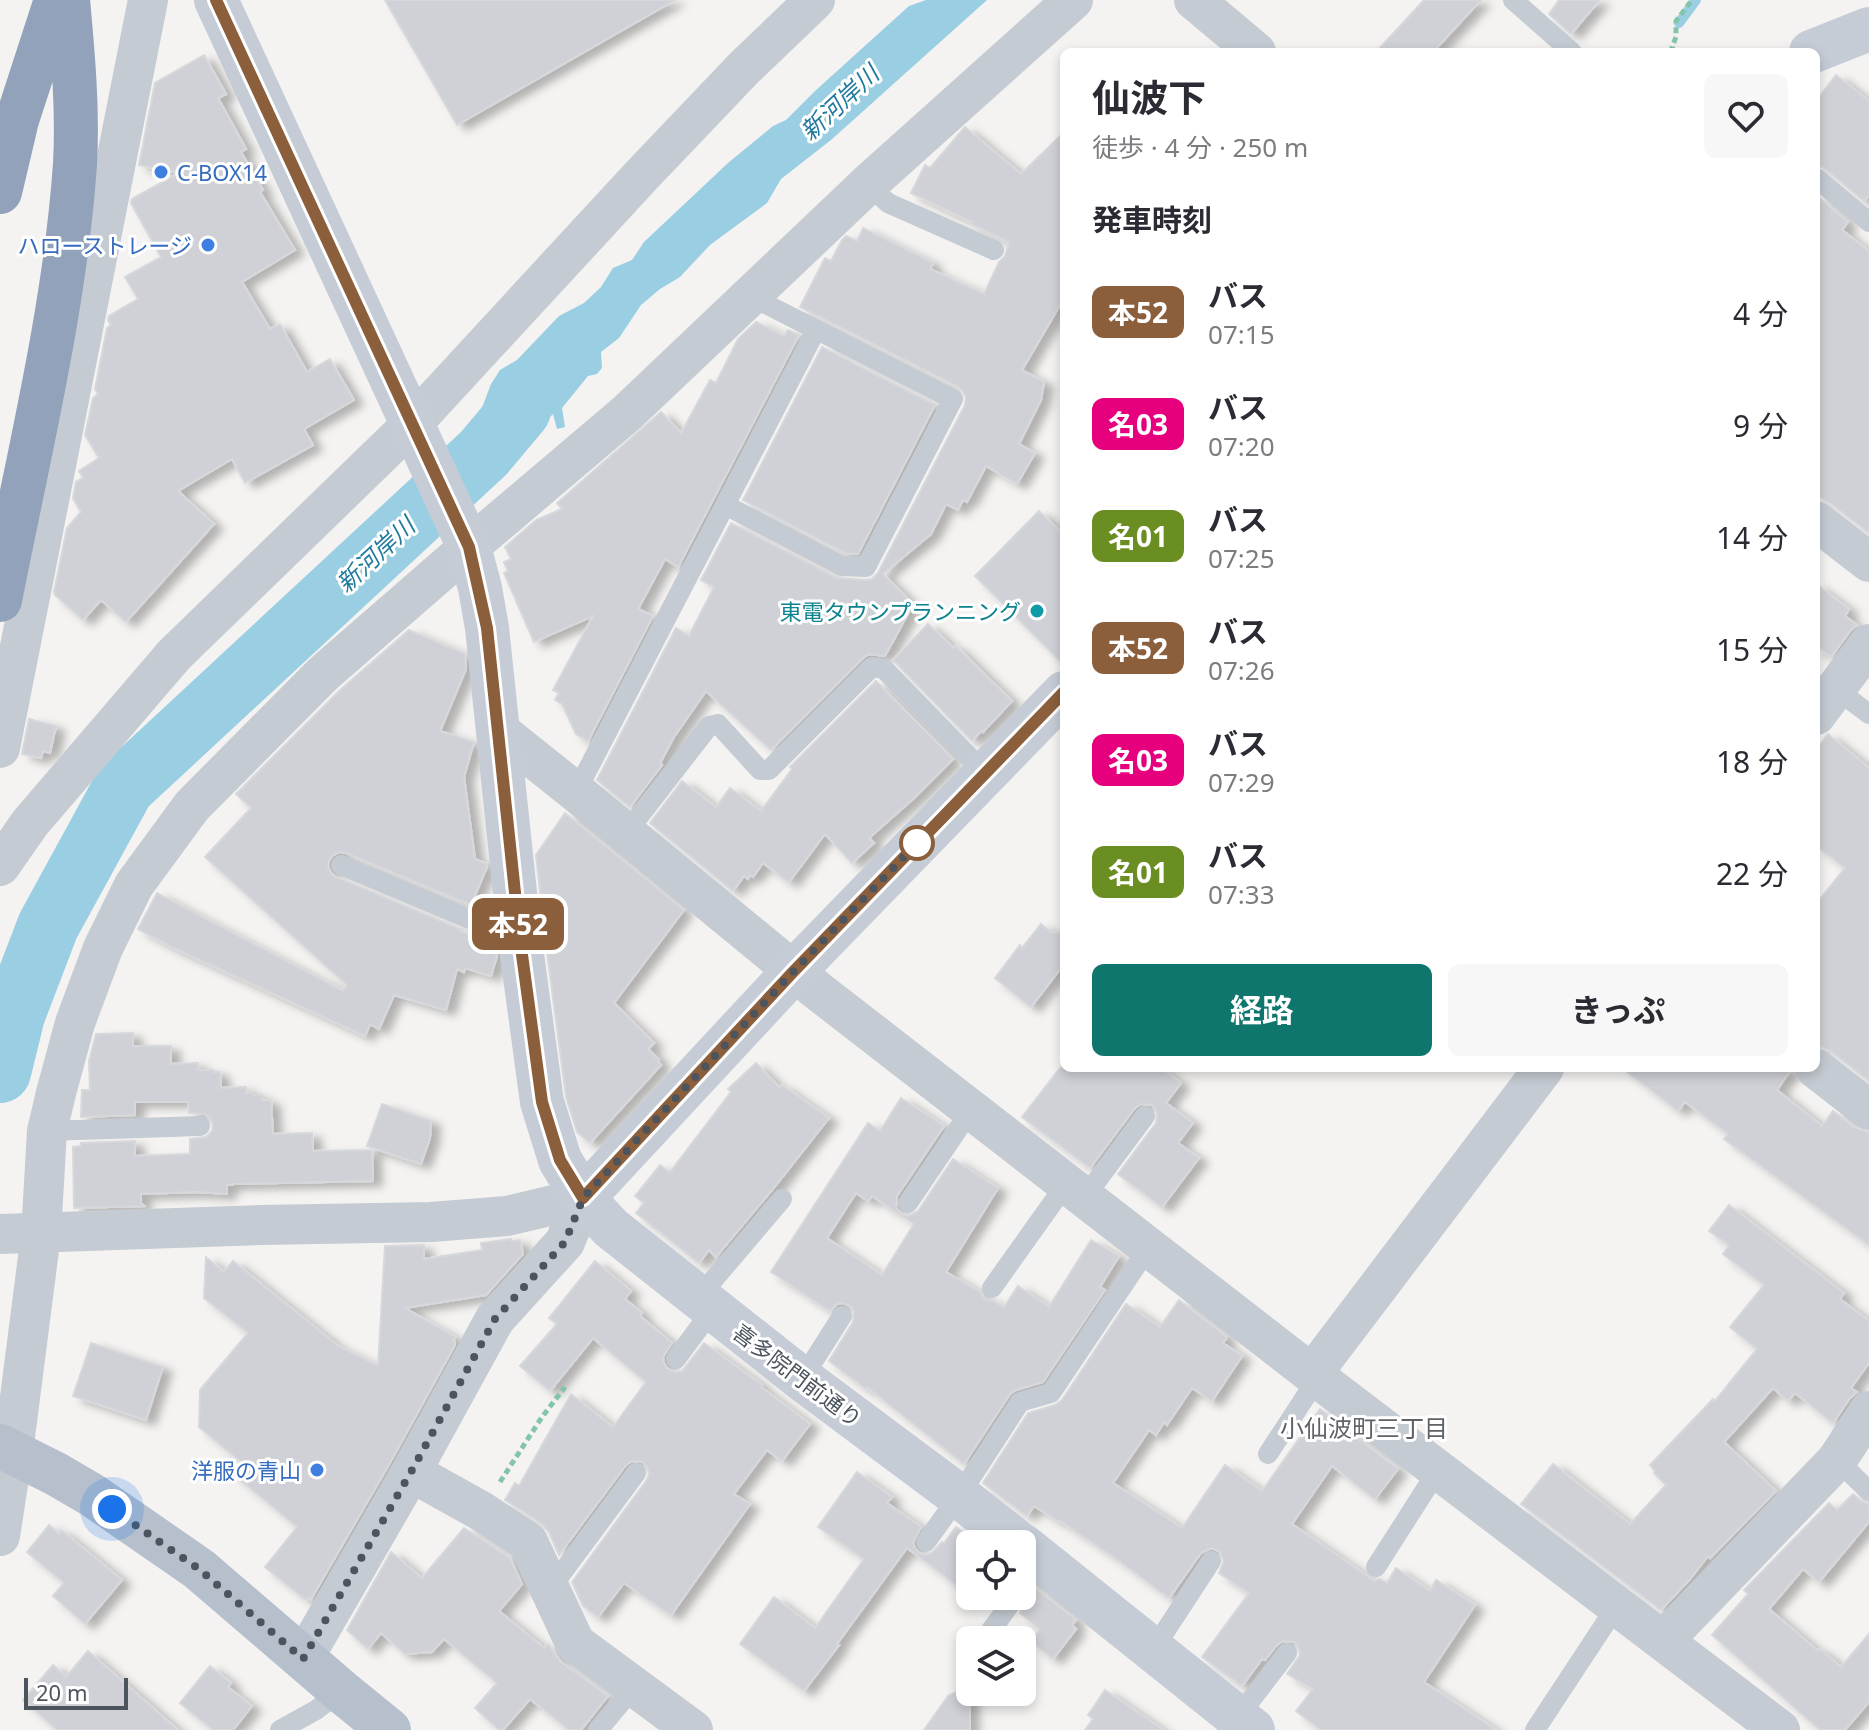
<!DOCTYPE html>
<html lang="ja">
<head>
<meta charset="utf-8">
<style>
	body { margin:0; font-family:"Noto Sans","Noto Sans JP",sans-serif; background:#f7f7f7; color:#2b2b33; height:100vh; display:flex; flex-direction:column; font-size:30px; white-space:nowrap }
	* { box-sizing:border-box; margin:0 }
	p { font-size:26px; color:#7c7c81 }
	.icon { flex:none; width:44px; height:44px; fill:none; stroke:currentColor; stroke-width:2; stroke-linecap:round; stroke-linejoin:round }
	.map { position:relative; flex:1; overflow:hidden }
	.panel { position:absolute; left:1060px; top:48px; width:760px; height:1024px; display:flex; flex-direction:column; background:#fff; border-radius:12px; box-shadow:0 4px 12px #0003 }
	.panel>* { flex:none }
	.badge { padding:0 16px; border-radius:12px; font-size:28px; line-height:52px }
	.buttons { position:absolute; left:956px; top:1530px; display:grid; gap:16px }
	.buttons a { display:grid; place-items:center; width:80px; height:80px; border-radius:12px; background:#fff; box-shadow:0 4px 12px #0003; font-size:40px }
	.scale { position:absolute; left:24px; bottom:20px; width:104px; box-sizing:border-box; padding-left:8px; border:4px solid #4c545d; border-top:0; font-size:22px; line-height:28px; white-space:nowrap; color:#4c545d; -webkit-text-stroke:6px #fff; paint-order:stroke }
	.you { position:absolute; width:40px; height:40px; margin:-20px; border:6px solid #fff; border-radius:50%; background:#1a73e8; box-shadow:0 0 0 12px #1a73e833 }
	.map>.badge { position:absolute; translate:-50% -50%; box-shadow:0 0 0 4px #fff }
	h2 { padding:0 32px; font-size:30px; line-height:72px }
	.round { display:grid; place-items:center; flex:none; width:84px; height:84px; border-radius:12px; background:#f7f7f7 }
	.overview { display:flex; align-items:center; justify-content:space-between; height:136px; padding:0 32px }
	h1 { font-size:38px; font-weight:700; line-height:60px }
	.primary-button { display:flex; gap:16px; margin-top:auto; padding:16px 32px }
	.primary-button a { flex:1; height:92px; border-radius:12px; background:#0f766e; color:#fff; font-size:32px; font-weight:700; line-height:92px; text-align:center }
	.primary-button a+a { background:#f7f7f7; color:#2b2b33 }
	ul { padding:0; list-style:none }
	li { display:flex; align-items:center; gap:24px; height:112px; padding:0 32px }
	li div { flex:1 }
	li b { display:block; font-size:30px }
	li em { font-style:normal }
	li .badge { min-width:88px; font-weight:700; text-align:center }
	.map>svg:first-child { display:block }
	.water { fill:#9acee2 }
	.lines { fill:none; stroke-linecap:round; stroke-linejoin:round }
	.stream { stroke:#9acee2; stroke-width:10 }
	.river { stroke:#9acee2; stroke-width:62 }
	.building { fill:#d0d1d6; stroke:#d7d8dc; stroke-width:2; fill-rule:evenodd; filter:url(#shadow) }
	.path { stroke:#83c5a9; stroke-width:5; stroke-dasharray:6 4; stroke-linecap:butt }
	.lane { stroke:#c5cbd2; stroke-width:20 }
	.street { stroke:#c5cbd2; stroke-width:40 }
	.secondary { stroke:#c6ccd6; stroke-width:44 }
	.primary { stroke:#b6c0cd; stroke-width:44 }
	.highway { stroke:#91a2ba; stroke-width:44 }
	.line-casing { stroke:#fff; stroke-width:18 }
	.line { stroke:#8b5e3c; stroke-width:12 }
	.walk { stroke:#4c545d; stroke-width:8; stroke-dasharray:0 14.4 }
	.shop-dot { fill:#3f7fe0; stroke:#fff; stroke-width:3 }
	.culture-dot { fill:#0f9aa8; stroke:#fff; stroke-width:3 }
	.stop-dot { fill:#fff; stroke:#8b5e3c; stroke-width:4 }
	.labels { text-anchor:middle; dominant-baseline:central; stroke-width:6; stroke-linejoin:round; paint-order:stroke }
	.shop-label { font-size:22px; fill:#366cbe; stroke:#fff; text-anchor:end }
	.culture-label { font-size:22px; fill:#0d838f; stroke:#fff; text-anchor:end }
	.street-label { font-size:22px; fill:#4c545d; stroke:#fff }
	.water-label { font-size:24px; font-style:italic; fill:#1f7a9d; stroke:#fff }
	.neighbourhood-label { font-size:24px; fill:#5f6266; stroke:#fff }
</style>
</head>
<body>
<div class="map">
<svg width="1869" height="1730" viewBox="0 0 1869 1730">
	<defs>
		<filter id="shadow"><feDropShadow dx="9" dy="5" stdDeviation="4" flood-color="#0004"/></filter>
	</defs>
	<rect width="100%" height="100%" fill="#f4f3f2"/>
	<path class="water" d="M 926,0 L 987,0 L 831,140 L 781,179 L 767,203 L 710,245 L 680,277 L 660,289 L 641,305 L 619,338 L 601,352 L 602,368 L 597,374 L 588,376 L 562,408 L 565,427 L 557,429 L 553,414 L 528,439 L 513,435 L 467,479 L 454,452 L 462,435 L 477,421 L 491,384 L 500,370 L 517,360 L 559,316 L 584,303 L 601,287 L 613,268 L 632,260 L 644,242 L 728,163 L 773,126 L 786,120 L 815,91 L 909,6 Z"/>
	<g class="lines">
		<path class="stream" d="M 1679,23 L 1696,0"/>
		<path class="river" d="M 0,1072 L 14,1015 L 48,926 L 124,787 L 484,453 L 520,410"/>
	</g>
	<path class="building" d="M 385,0 L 675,0 L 457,125 Z
		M 1424,0 L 1481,0 L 1433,52 L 1376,52 Z
		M 1559,0 L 1600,0 L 1571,34 L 1549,14 Z
		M 204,55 L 226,94 L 218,98 L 246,149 L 241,152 L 263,190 L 260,192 L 295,250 L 242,282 L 270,329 L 280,324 L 307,372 L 330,359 L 354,400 L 304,429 L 313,445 L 245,483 L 232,459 L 178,491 L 214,524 L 126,622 L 101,600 L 83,620 L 55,595 L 54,592 L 67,528 L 81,512 L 73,498 L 76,482 L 83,478 L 79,471 L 99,458 L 85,435 L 93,398 L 98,394 L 95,389 L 107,328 L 111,325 L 108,320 L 109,316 L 138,299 L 125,277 L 161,257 L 131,203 L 132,199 L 179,173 L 139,165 L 155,83 Z
		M 1836,75 L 1869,101 L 1869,195 L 1864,201 L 1824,168 L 1816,165 L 1816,101 Z
		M 965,127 L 1021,174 L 1064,132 L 1064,298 L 1022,370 L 1044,382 L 1041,400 L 1019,444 L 1035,453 L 1017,484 L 986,466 L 967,502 L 963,500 L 958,510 L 946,504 L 931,534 L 883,574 L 909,600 L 906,603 L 911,608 L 885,656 L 869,654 L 863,658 L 771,750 L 706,691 L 674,737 L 660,763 L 662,765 L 630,807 L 597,780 L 676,628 L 689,636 L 714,587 L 701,580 L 731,523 L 837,578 L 865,580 L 872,579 L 878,573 L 965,405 L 966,398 L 963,391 L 959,387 L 800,307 L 825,258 L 831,261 L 842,240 L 846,236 L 857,241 L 863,228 L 933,263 L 930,269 L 984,294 L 999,262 L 1005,256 L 1009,242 L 971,224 L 972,222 L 911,193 L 925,165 L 930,168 Z
		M 1816,195 L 1848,222 L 1842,230 L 1869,251 L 1869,533 L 1830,503 L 1816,495 Z
		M 756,322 L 784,336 L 788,330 L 799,335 L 678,567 L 665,559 L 638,609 L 653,616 L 588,741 L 576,734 L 562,704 L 555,700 L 559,693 L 553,690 L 593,616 L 534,642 L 504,573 L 508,571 L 504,562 L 511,559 L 505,547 L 536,520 L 562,509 L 557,503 L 661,412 L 681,433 L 710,380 L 716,383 L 738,339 Z
		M 822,347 L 935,405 L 858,554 L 845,553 L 743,500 Z
		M 1039,511 L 1064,535 L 1064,665 L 975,576 Z
		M 1816,584 L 1849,609 L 1845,616 L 1857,625 L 1851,630 L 1831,657 L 1820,648 L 1816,653 Z
		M 928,624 L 954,648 L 956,646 L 1012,701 L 983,732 L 982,730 L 972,741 L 893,660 Z
		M 409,630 L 465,654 L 466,669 L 440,731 L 474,742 L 464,777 L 475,859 L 487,864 L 487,867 L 471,905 L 346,853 L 339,852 L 333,855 L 329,861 L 328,867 L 331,873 L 336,877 L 460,929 L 460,931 L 494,943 L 497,956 L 491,976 L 465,968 L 464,972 L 457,969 L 446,1010 L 394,995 L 379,1029 L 370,1024 L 365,1036 L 174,948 L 138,929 L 157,893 L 343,991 L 347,985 L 205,857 L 251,808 L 236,794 L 339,691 Z
		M 876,681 L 953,759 L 913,799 L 869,838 L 874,843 L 852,863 L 825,834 L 789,882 L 763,863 L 753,877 L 750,875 L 748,879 L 744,876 L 733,891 L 650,823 L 682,781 L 716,807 L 730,788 L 761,811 L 792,769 L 790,767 Z
		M 29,719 L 56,726 L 50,753 L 43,751 L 41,758 L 22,754 Z
		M 1828,734 L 1869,768 L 1869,1081 L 1829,1050 L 1816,1045 L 1816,904 L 1845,868 L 1816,846 L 1816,750 Z
		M 565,813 L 684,910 L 614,1003 L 654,1043 L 648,1049 L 659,1060 L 658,1062 L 661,1065 L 590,1143 L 577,1132 L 566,1097 L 545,937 L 536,855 Z
		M 1041,924 L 1053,933 L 1064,932 L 1064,964 L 1031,1007 L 995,978 L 1020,945 L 1022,948 Z
		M 133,1033 L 133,1046 L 171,1046 L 171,1064 L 198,1063 L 198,1070 L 213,1070 L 213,1072 L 220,1072 L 221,1088 L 246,1087 L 246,1093 L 253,1092 L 253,1095 L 262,1095 L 262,1101 L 271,1100 L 273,1134 L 312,1133 L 313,1151 L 372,1150 L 373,1181 L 233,1184 L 233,1185 L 227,1185 L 227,1194 L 197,1192 L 141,1194 L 141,1203 L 144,1206 L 74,1208 L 73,1147 L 81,1146 L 81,1143 L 135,1141 L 135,1156 L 190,1154 L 190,1139 L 206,1137 L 212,1131 L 213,1125 L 211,1119 L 205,1114 L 189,1113 L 188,1102 L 135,1102 L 135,1115 L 81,1117 L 82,1090 L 90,1090 L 89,1061 L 96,1034 Z
		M 756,1063 L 779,1087 L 782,1085 L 829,1118 L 772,1190 L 716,1257 L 709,1250 L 699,1263 L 636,1213 L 644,1203 L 635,1196 L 660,1165 L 670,1172 L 731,1092 L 728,1089 Z
		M 1060,1068 L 1161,1068 L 1181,1083 L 1166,1103 L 1193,1123 L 1178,1143 L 1199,1158 L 1162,1207 L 1118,1174 L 1156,1123 L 1157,1112 L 1152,1105 L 1141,1104 L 1135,1108 L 1090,1168 L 1022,1117 Z
		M 1622,1068 L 1792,1068 L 1777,1090 L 1822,1126 L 1833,1111 L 1855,1128 L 1869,1132 L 1869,1245 L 1724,1139 L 1728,1134 L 1685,1102 L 1678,1111 Z
		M 901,1098 L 944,1126 L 897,1196 L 896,1208 L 900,1213 L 908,1216 L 918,1211 L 953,1159 L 998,1188 L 946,1272 L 980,1292 L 985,1299 L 993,1301 L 1004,1307 L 1018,1286 L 1049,1307 L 1091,1240 L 1119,1256 L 1100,1287 L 1105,1290 L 1043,1382 L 1016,1390 L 1010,1394 L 964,1464 L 867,1387 L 866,1389 L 829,1361 L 853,1322 L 854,1311 L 850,1306 L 843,1303 L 837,1304 L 830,1311 L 771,1272 L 868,1123 L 880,1131 ZM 856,1193 L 868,1201 L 872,1196 L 914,1224 L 882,1275 L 827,1238 Z
		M 382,1104 L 431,1121 L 430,1138 L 421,1164 L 367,1146 Z
		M 1729,1205 L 1844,1293 L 1840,1299 L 1869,1321 L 1869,1363 L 1851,1388 L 1857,1392 L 1850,1398 L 1833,1423 L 1795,1393 L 1788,1401 L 1773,1388 L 1724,1442 L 1776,1491 L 1710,1558 L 1708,1556 L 1690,1579 L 1661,1610 L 1521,1504 L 1553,1464 L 1630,1524 L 1666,1485 L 1654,1473 L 1655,1471 L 1650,1465 L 1713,1399 L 1715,1401 L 1757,1349 L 1730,1327 L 1764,1285 L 1723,1254 L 1729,1245 L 1709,1231 Z
		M 511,1239 L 511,1241 L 520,1240 L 523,1254 L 486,1295 L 405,1308 L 455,1337 L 453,1340 L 455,1341 L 455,1345 L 391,1461 L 311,1599 L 309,1597 L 306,1600 L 265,1567 L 297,1527 L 232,1473 L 241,1462 L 199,1427 L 200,1390 L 248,1333 L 204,1298 L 206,1257 L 224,1272 L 233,1261 L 338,1346 L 378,1366 L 385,1246 L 424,1245 L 424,1259 L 482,1250 L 481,1243 Z
		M 595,1261 L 631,1291 L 625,1299 L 642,1313 L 640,1316 L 672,1343 L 663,1357 L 664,1363 L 668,1369 L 675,1372 L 682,1371 L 704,1343 L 762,1385 L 761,1387 L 810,1424 L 782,1461 L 767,1450 L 734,1494 L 750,1504 L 671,1615 L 624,1583 L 598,1617 L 583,1606 L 572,1582 L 646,1481 L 649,1475 L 648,1469 L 643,1462 L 632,1461 L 626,1465 L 559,1555 L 549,1532 L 541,1523 L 505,1500 L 515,1483 L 519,1486 L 571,1394 L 613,1427 L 646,1382 L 593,1338 L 550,1391 L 520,1366 L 557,1324 L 549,1318 Z
		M 1179,1300 L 1227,1337 L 1223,1343 L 1242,1356 L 1212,1401 L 1192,1388 L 1167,1425 L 1164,1422 L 1156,1435 L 1149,1430 L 1113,1483 L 1182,1528 L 1225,1465 L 1262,1491 L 1320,1409 L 1398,1469 L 1375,1499 L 1332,1466 L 1292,1524 L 1374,1581 L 1380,1579 L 1387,1583 L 1396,1568 L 1430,1591 L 1436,1580 L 1475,1605 L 1424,1682 L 1496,1730 L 1321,1730 L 1296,1711 L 1313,1689 L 1287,1674 L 1300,1655 L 1299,1649 L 1294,1642 L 1283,1641 L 1277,1645 L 1265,1660 L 1262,1659 L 1242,1686 L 1202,1657 L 1249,1593 L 1219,1573 L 1224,1561 L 1219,1551 L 1211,1548 L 1201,1553 L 1169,1598 L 1118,1560 L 1059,1520 L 1058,1521 L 1034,1506 L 1027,1516 L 983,1483 L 1028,1413 L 1055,1405 L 1062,1400 L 1126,1304 L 1160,1327 Z
		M 91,1343 L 163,1367 L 146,1420 L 73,1396 Z
		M 857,1472 L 892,1497 L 887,1503 L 921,1527 L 913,1542 L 915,1548 L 919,1553 L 926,1555 L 932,1553 L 942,1542 L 944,1543 L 956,1527 L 979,1544 L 970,1544 L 970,1595 L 907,1548 L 837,1644 L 839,1645 L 804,1691 L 740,1644 L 774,1597 L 815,1628 L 864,1559 L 818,1527 Z
		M 1853,1494 L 1861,1501 L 1869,1504 L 1869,1522 L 1819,1582 L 1803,1569 L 1769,1609 L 1818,1651 L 1820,1649 L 1841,1667 L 1869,1634 L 1869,1702 L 1845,1730 L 1820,1730 L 1712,1635 L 1748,1594 L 1744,1590 L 1829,1503 L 1837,1510 Z
		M 49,1525 L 59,1534 L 61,1530 L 122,1580 L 85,1624 L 53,1596 L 64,1583 L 27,1552 Z
		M 464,1528 L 510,1558 L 522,1584 L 499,1611 L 544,1648 L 548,1644 L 561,1662 L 608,1696 L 581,1730 L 569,1730 L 530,1699 L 503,1730 L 499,1730 L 475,1708 L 497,1683 L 444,1639 L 432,1652 L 405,1654 L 381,1633 L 368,1649 L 347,1630 L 391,1552 L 422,1578 Z
		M 1022,1577 L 1076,1620 L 1072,1625 L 1076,1629 L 1053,1659 L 1031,1641 L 1040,1629 L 1020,1613 L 1029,1597 L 1027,1590 L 1022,1585 Z
		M 88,1651 L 178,1730 L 57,1730 L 23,1700 L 53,1665 L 66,1677 Z
		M 210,1666 L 231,1683 L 228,1687 L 252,1706 L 233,1730 L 213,1730 L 180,1703 Z
		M 970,1685 L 970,1730 L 924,1730 L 948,1696 Z
		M 1105,1690 L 1163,1730 L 1085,1730 L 1093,1719 L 1088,1715 Z"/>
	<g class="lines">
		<path class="path" d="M 1674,52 L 1672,47 L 1676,37 L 1676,21 L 1692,0
			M 500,1482 L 542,1417 L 565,1387"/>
		<path class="lane" d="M 1513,0 L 1572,52
			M 1816,178 L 1869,222
			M 868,184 L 888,203 L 994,250
			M 725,505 L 842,566 L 866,567 L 953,399 L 750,296
			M 1836,689 L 1869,714
			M 576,792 L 816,330
			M 626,833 L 709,726 L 718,724 L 760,770 L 769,770 L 872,667 L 884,669 L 985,773
			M 341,865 L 520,940
			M 47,1131 L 200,1126
			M 1084,1198 L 1145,1116
			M 908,1203 L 971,1110
			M 992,1288 L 1066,1184
			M 698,1298 L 782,1199
			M 676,1359 L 713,1309
			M 802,1379 L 842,1316
			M 1268,1454 L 1317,1379
			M 1837,1460 L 1869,1491
			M 926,1542 L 959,1496 L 1020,1402 L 1051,1393 L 1148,1248
			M 1376,1567 L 1438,1470
			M 550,1589 L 636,1473
			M 984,1640 L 1016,1596
			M 1153,1650 L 1211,1561
			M 969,1660 L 970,1659
			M 1237,1718 L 1287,1653
			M 280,1730 L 316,1710 L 341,1691
			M 598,1730 L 634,1687
			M 1535,1730 L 1616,1607"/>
		<path class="street" d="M 1194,0 L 1256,52
			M 1816,521 L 1869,562
			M 1816,715 L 1869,644
			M 498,730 L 576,792 L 818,991 L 1312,1374 L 1780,1730
			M 0,748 L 148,0
			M 0,866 L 30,823 L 174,655 L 412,424 L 641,176 L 744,68 L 815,0
			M 1815,1068 L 1869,1110
			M 0,1234 L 261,1225 L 431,1222 L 507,1216 L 583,1198
			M 1312,1374 L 1544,1068
			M 411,1472 L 481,1511 L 528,1542 L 575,1643 L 693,1730
			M 0,1536 L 13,1452 L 41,1234 L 47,1131 L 56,1093 L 75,1023 L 103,948 L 134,885 L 192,806 L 323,674 L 469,547 L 627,413 L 868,184 L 1073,0
			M 1663,1641 L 1837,1460 L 1869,1411
			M 303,1659 L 411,1472 L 495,1319 L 565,1242 L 583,1198"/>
		<path class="secondary" d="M 216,0 L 469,547 L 480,588 L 487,628 L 520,940 L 542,1102 L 560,1160 L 583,1198 L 611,1228 L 802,1379 L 959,1496 L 1020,1544
			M 1811,52 L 1869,29
			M 583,1198 L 793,972 L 1064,693
			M 1022,1545 L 1253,1730"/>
		<path class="primary" d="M 0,1446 L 56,1474 L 92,1495 L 199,1569 L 341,1691 L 389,1730"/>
		<path class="highway" d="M 0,192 L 17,120 L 56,0
			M 0,600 C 28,457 65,309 75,164 C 78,109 73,54 68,0"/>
	</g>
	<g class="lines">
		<defs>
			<path id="line" d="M 216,0 L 469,547 L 487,628 L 520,940 L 542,1102 L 560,1160 L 583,1198 L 793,972 L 1064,692"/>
		</defs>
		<use href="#line" class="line-casing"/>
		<use href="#line" class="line"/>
		<path class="walk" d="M 112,1509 L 199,1569 L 303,1659 L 411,1472 L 495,1319 L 565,1242 L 583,1198 L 793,972 L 925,835 L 917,843"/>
	</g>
	<g class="shop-dot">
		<circle cx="161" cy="172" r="8"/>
		<circle cx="208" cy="245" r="8"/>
		<circle cx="317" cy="1470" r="8"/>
	</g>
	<circle class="culture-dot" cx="1037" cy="611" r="8"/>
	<circle class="stop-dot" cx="917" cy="843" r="16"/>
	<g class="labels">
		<g class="shop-label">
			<text x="177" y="172" text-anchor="start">C-BOX14</text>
			<text x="192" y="245">ハローストレージ</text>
			<text x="301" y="1470">洋服の青山</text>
		</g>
		<g class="culture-label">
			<text x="1021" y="611">東電タウンプランニング</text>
		</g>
		<g class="street-label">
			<text transform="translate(798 1375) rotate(37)">喜多院門前通り</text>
		</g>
		<g class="water-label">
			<text transform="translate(839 102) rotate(-43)">新河岸川</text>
			<text transform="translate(375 554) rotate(-43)">新河岸川</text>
		</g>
		<g class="neighbourhood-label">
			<text x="1364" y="1427">小仙波町三丁目</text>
		</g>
	</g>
</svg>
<div class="buttons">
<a><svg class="icon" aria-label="locate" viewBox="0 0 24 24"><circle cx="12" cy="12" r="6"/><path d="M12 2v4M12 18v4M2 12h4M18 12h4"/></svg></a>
<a><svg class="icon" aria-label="layers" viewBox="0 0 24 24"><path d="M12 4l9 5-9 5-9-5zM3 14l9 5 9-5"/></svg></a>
</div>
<div class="scale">20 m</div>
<div class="you" style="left:112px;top:1509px"></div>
<b class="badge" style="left:518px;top:924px;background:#8b5e3c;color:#fff">本52</b>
<section class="panel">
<div class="overview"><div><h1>仙波下</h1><p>徒歩 · 4 分 · 250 m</p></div><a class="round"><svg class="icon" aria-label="heart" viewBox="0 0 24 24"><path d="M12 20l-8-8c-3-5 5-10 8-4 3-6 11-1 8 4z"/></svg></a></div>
<h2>発車時刻</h2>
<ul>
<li><span class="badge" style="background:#8b5e3c;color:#fff">本52</span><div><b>バス</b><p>07:15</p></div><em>4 分</em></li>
<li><span class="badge" style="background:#e6007e;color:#fff">名03</span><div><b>バス</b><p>07:20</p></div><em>9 分</em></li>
<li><span class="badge" style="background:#6b8e23;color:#fff">名01</span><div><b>バス</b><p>07:25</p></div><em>14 分</em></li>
<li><span class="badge" style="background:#8b5e3c;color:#fff">本52</span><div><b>バス</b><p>07:26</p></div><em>15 分</em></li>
<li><span class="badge" style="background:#e6007e;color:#fff">名03</span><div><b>バス</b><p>07:29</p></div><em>18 分</em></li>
<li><span class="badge" style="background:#6b8e23;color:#fff">名01</span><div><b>バス</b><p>07:33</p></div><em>22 分</em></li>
</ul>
<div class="primary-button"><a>経路</a><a>きっぷ</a></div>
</section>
</div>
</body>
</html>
